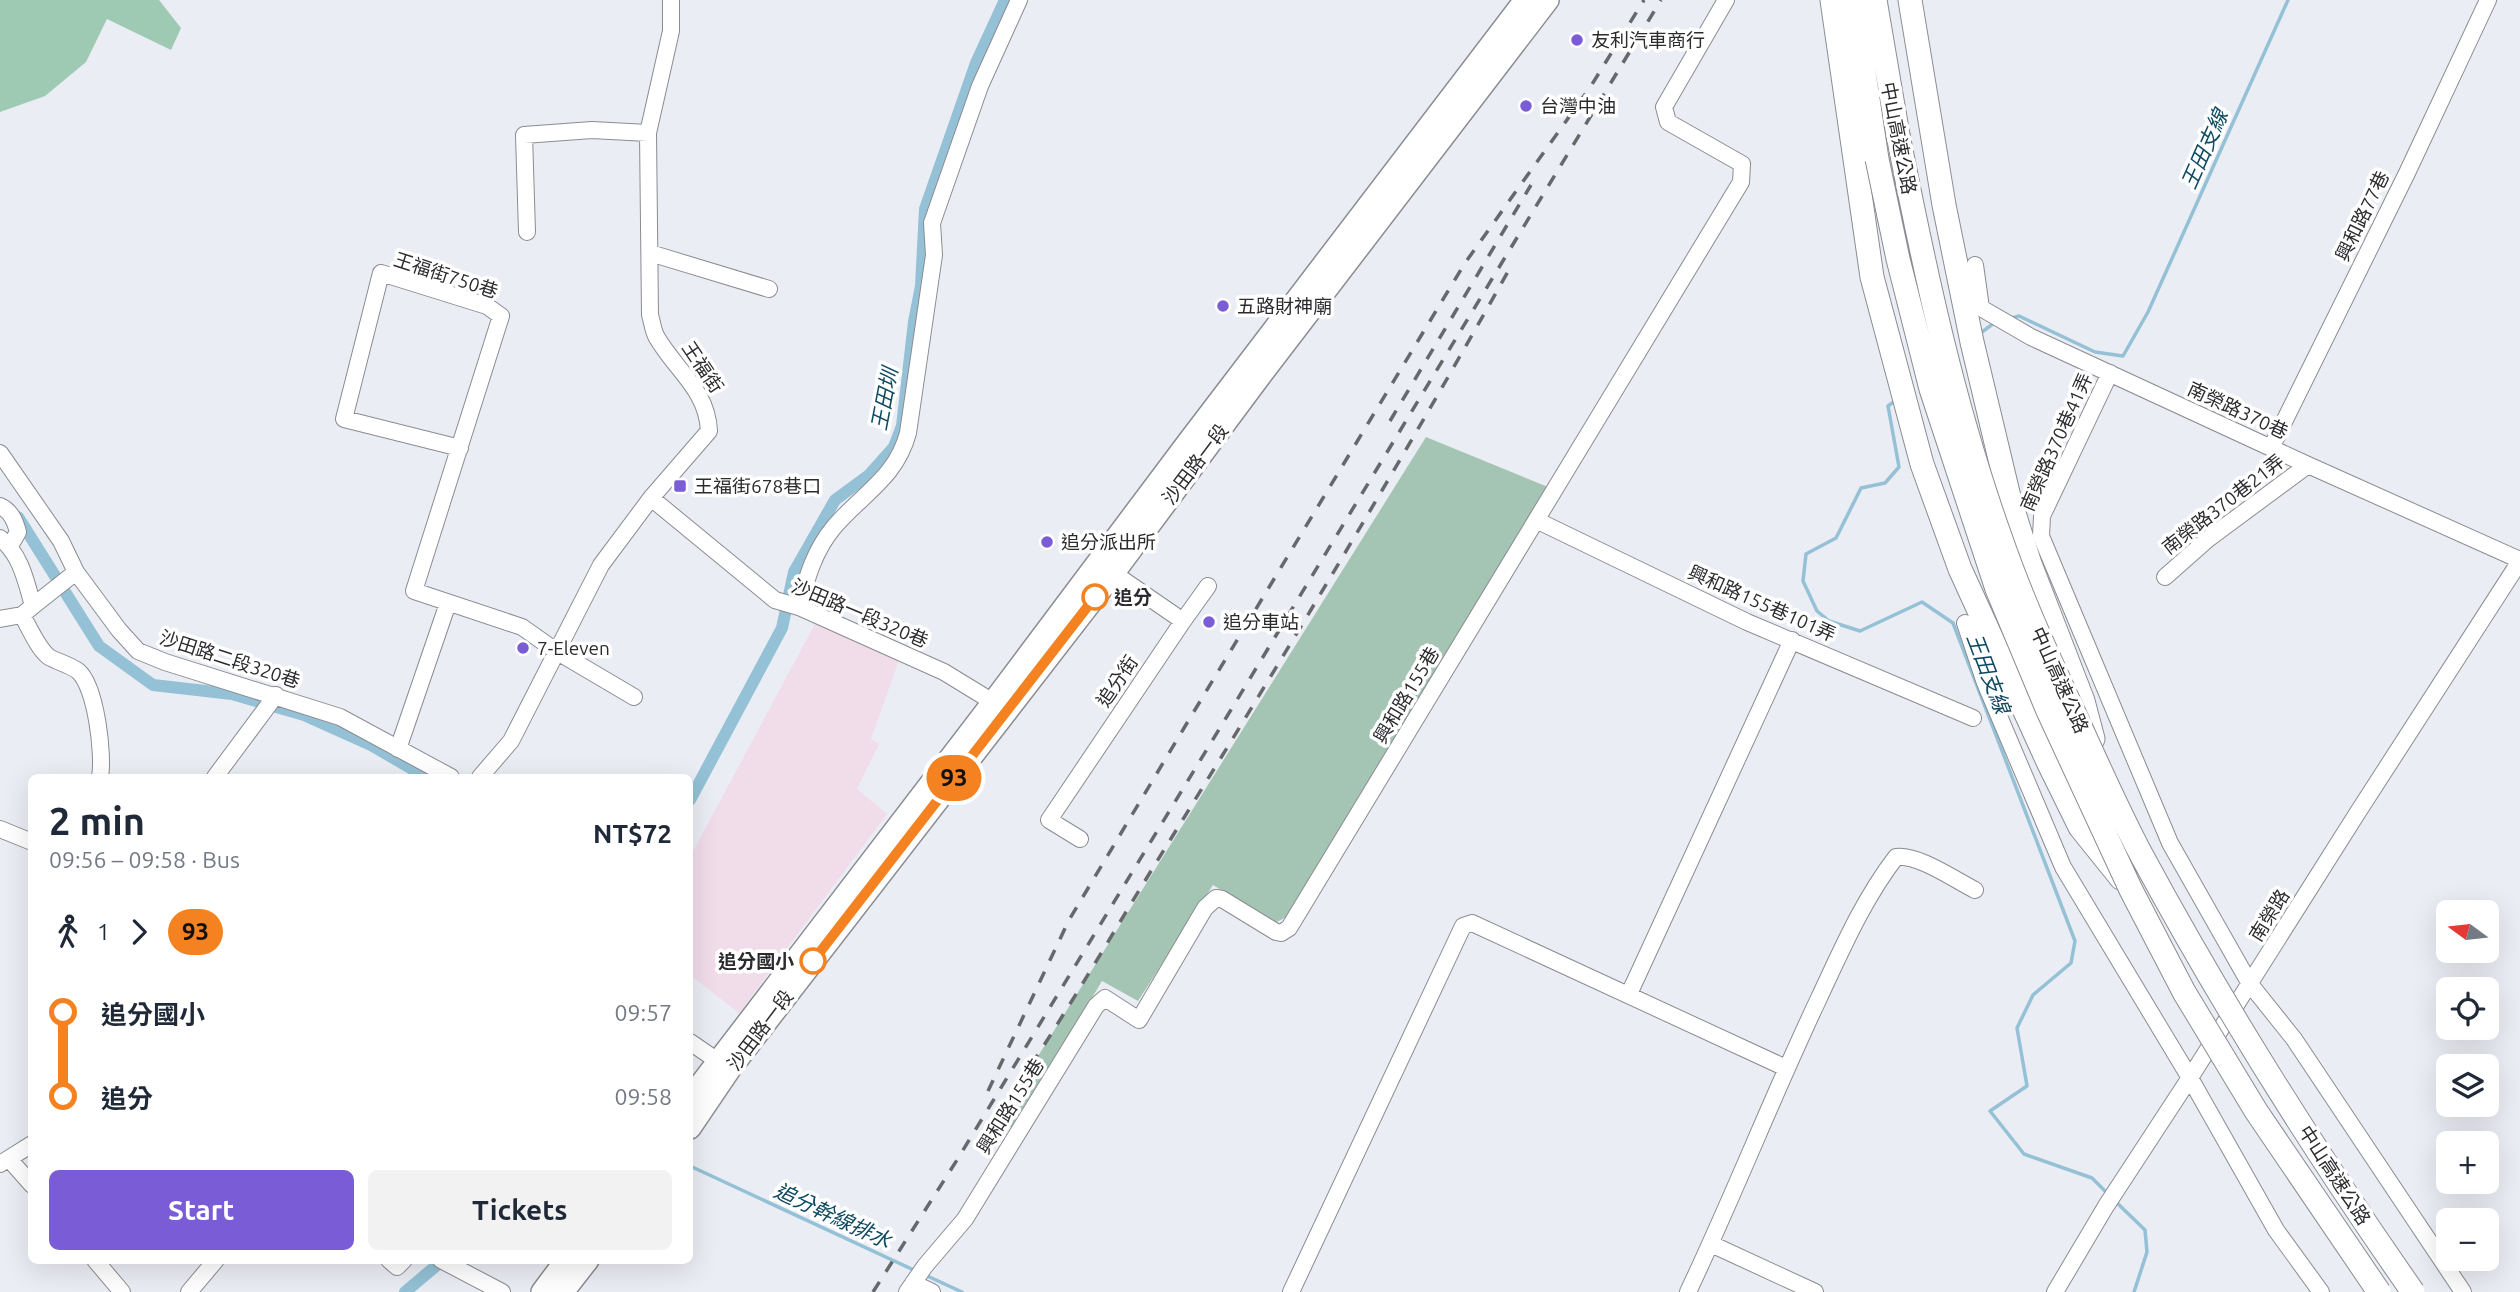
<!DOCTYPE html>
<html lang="en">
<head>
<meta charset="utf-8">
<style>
	body { margin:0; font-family:Ubuntu,"Noto Sans TC",sans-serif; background:#f2f2f3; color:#1f2937; height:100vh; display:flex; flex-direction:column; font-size:26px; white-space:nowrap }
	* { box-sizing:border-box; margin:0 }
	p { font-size:23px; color:#747a83 }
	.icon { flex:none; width:38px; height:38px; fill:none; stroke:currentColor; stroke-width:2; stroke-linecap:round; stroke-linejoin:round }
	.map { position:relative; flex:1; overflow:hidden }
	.side { position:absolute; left:28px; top:774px; width:665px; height:490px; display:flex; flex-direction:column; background:#fff; border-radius:10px; box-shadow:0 7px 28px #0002 }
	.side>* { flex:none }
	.badge { padding:0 14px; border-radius:23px; font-size:24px; line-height:46px }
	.needle { width:46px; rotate:285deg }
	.buttons { position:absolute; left:2436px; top:900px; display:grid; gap:14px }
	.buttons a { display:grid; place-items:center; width:63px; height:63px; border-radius:10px; background:#fff; box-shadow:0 7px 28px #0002; font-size:35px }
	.map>.badge { position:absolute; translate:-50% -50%; box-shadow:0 0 0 4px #fff }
	.legs { display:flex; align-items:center; gap:10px; height:77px; padding:0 21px; font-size:23px }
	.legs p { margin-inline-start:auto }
	.summary { display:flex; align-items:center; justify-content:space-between; height:119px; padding:0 21px }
	h1 { font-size:38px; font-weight:600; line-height:52px }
	.button { display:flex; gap:14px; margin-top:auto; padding:14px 21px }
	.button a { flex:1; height:80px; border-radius:10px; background:#795cd6; color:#fff; font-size:28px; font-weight:600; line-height:80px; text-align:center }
	.button a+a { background:#f2f2f3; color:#1f2937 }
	ul { padding:0 21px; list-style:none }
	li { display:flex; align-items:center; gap:24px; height:84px; font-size:26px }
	li i { display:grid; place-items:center; width:10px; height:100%; margin:0 9px; background:currentColor }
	li i::after { content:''; width:18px; height:18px; margin:-9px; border:5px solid; border-radius:50%; background:#fff }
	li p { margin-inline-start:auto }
	li:first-child i { background:linear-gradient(#0000 50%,currentColor 0) }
	li:last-child i { background:linear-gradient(currentColor 50%,#0000 0) }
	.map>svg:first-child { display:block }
	.education { fill:#f1dcea }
	.green { fill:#a4c5b3 }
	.forest { fill:#9ec9b2 }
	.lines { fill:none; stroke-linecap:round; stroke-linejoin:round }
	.stream { stroke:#94c1d5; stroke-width:3.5 }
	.canal { stroke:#94c1d5; stroke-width:12 }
	.minor-casing { stroke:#8a8c92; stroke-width:18 }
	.major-casing { stroke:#8a8c92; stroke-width:24 }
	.highway-casing { stroke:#8a8c92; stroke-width:25 }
	.minor { stroke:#fff; stroke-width:16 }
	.major { stroke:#fff; stroke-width:21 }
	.highway { stroke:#fff; stroke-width:23 }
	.rail { stroke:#67686c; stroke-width:3.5; stroke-dasharray:12 12; stroke-linecap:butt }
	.highway-bridge-casing { stroke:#8a8c92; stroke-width:25; stroke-linecap:butt }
	.highway-bridge { stroke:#fff; stroke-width:23 }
	.line-1-casing { stroke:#fff; stroke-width:16 }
	.line-1 { stroke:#f58220; stroke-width:10 }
	.poi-dot { fill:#795cd6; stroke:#fff; stroke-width:2.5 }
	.stop-1-dot { fill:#fff; stroke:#f58220; stroke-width:3.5 }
	.labels { text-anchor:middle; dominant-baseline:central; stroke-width:7; stroke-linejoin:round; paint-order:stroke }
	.poi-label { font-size:19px; fill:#2c2c2f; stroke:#fff; text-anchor:start }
	.street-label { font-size:19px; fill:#2c2c2f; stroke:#fff }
	.stop-label { font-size:19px; font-weight:bold; fill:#2c2c2f; stroke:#fff; text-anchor:start }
	.water-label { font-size:21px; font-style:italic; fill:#0e4a60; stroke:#fff }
</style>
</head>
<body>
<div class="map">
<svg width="2520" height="1292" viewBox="0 0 2520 1292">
	<rect width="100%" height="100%" fill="#ebedf4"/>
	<path class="education" d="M 816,622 L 899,660 L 871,739 L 879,744 L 857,789 L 887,814 L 739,1013 L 690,975 L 690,857 Z"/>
	<path class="green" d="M 1426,437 L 1548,487 L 1288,916 L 1275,923 L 1213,885 L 1138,1001 L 1102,981 L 1014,1129 L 998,1120 Z"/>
	<path class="forest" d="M 0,0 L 159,0 L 181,28 L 171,50 L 107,19 L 86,62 L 45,96 L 0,112 Z"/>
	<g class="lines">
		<path class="stream" d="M 2012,318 L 2019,316 L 2095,352 L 2123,356 L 2148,312 L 2288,0
			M 1978,335 L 1994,323
			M 1895,401 L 1888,406 L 1899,467 L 1885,483 L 1861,488 L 1836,538 L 1806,554 L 1803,581 L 1817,611 L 1829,621 L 1860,631 L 1922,602 L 1953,623 L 2075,941 L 2071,963 L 2033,995 L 2017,1028 L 2027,1086 L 1990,1111 L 2024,1154 L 2092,1178 L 2109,1195
			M 690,1166 L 916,1271
			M 2114,1200 L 2145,1230 L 2147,1252 L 2134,1292
			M 923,1274 L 962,1292"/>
		<path class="canal" d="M 18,517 L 99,646 L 153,685 L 232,694 L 304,715 L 371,745 L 426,777
			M 690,800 L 782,628 L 794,572 L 835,500 L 869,475 L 894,447 L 902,426 L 914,322 L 921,286 L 925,209 L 976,63 L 1005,0
			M 405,1292 L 443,1260"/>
		<defs>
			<path id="minor" d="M 527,232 L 524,135 L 592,130 L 648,133
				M 650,253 L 769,289
				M 1975,265 L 1981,308 L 2031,337 L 2308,465 L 2520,560
				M 2110,373 L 2042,516 L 2041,536 L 2170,843 L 2250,984 L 2294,1039 L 2463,1292
				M 460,448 L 344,419 L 381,273 L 487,306 L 501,316 L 414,591 L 522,627 L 556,651 L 634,697
				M 2271,448 L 2407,173 L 2488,0
				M 0,453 L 61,541 L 76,572 L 119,630 L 138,651 L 165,662 L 340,717 L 451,777
				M 651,498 L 775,600 L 799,607 L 944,672 L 993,702
				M 0,506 C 11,511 15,521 18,532 L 10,546
				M 1536,520 L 1747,622 L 1973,718
				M 0,538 C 21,555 26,581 33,606 L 22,615 L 0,619
				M 2165,577 L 2208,539 L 2308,465
				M 33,606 L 76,572
				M 799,607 C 807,577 814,551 834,527 C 862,494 896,478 908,433 L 934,255 L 932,223 L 980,86 L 1019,0
				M 22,615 C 29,627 38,649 49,657 C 58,662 70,665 78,671 C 96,686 104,755 100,777
				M 1183,621 L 1208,586
				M 1965,623 L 1985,683 L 2063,867 L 2190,1078 L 2276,1230 L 2321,1292
				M 398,749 L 448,603
				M 215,777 L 276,695
				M 480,777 L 511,741 L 601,565 L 651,498 L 709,431 C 707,389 675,370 656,336 C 653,330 652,321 650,315 L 648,133 L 671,31 L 671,0
				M 0,829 L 32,842
				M 1080,839 L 1049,820 L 1183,621 L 1106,568
				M 1629,994 L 1792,640
				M 690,1042 L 725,1066
				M 9,1159 L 32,1185
				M 0,1164 L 32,1144
				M 1711,1244 L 1815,1292
				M 95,1260 L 122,1292
				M 389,1260 L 397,1267 L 404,1260
				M 441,1260 L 502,1292
				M 913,1283 L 932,1292
				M 189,1292 L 216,1260
				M 907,1292 L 925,1266 L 965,1219 L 1096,1006 L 1105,998 L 1139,1020 L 1205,908 L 1216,898 L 1222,899 L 1276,932 L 1281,933 L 1289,928 L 1741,182 L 1742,164 L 1668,122 L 1664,107 L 1726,0
				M 1291,1292 L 1463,926 L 1472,923 L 1786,1068
				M 1688,1292 C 1734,1195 1773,1095 1819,998 C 1842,949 1863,900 1896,857 C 1918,854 1955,880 1975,890
				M 2055,1292 L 2106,1206 L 2193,1073 L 2358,812 L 2520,561"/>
			<path id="major" d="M 690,1098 L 993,702 L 1188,442 L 1525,0
				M 690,1128 L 730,1069 L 1113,574 L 1258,379 L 1548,0
				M 542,1292 L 566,1260
				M 563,1292 L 588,1260"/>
			<path id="highway" d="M 1832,0 L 1872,277 L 1922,464 L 1960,569 L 2049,764 L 2080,827 L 2121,878
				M 1853,0 L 1877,159
				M 1875,0 L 1898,135
				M 1910,0 L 1944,205 L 1972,342 L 2009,497 L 2030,564 L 2083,701 L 2093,739"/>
		</defs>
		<use href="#minor" class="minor-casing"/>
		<use href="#major" class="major-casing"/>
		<use href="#highway" class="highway-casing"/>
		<use href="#minor" class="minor"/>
		<use href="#major" class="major"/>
		<use href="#highway" class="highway"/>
		<path class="rail" d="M 1390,421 L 1531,185
			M 988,1091 L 1069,920 L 1187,723 L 1465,263 L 1591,86 L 1644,0
			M 977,1144 C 1046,1049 1105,945 1167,845 C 1285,655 1400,464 1510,268
			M 873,1292 L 957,1160 L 1229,713 L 1661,0"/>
		<defs>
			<path id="highway-bridge" d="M 1898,135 C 1925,272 1954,408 2001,539 C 2022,600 2049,658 2076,717 C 2097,763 2118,811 2142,856 C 2223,1006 2315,1152 2413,1292
				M 1877,159 L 1898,259 L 1931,389 L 1997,589 L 2048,711 L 2131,890 L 2184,992 L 2256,1111 L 2379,1292"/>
		</defs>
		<use href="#highway-bridge" class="highway-bridge-casing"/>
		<use href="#highway-bridge" class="highway-bridge"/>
	</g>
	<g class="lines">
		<defs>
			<path id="line-1" d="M 813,961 L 1095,597"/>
		</defs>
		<use href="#line-1" class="line-1-casing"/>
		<use href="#line-1" class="line-1"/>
	</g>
	<g class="poi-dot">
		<circle cx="1577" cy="40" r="7"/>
		<circle cx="1526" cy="106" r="7"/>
		<circle cx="1223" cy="306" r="7"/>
		<rect x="673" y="479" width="14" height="14" rx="3.5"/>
		<circle cx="1047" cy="542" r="7"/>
		<circle cx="1209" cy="622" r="7"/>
		<circle cx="523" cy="648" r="7"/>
	</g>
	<g class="stop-1-dot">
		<circle cx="1095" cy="597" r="12"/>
		<circle cx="813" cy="961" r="12"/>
	</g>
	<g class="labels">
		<g class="poi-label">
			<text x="1591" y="40">友利汽車商行</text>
			<text x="1540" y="106">台灣中油</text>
			<text x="1237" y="306">五路財神廟</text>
			<text x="694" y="486">王福街678巷口</text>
			<text x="1061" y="542">追分派出所</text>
			<text x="1223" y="622">追分車站</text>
			<text x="537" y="648">7-Eleven</text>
		</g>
		<g class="street-label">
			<text transform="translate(1899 138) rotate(79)">中山高速公路</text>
			<text transform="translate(2362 216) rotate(-64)">興和路77巷</text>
			<text transform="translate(446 275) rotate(18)">王福街750巷</text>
			<text transform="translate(703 367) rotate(56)">王福街</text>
			<text transform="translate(2238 410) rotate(25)">南榮路370巷</text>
			<text transform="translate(2056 442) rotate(-66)">南榮路370巷41弄</text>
			<text transform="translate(1195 464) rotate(-53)">沙田路一段</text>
			<text transform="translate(2223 504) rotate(-38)">南榮路370巷21弄</text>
			<text transform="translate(1762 603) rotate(24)">興和路155巷101弄</text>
			<text transform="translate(860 613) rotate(23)">沙田路一段320巷</text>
			<text transform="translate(230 659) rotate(18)">沙田路二段320巷</text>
			<text transform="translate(2060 680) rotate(66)">中山高速公路</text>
			<text transform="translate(1117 681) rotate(-56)">追分街</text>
			<text transform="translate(1406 695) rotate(-59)">興和路155巷</text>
			<text transform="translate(2269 915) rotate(-58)">南榮路</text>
			<text transform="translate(760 1030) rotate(-53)">沙田路一段</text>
			<text transform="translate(1010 1106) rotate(-58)">興和路155巷</text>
			<text transform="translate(2335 1175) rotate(57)">中山高速公路</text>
		</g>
		<g class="stop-label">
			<text x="1114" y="597">追分</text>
			<text x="794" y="961" text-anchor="end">追分國小</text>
		</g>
		<g class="water-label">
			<text transform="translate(2204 149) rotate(-66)">王田支線</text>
			<text transform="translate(884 399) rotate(-79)">王田圳</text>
			<text transform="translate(1989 673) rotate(69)">王田支線</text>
			<text transform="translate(833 1215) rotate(25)">追分幹線排水</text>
		</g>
	</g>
</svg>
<div class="buttons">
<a><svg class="needle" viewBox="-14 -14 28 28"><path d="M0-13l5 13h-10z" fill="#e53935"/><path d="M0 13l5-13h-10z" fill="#747a83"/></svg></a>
<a><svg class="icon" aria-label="locate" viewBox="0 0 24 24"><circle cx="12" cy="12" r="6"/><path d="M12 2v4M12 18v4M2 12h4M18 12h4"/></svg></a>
<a><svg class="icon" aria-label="layers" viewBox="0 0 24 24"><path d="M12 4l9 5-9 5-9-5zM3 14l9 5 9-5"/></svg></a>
<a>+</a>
<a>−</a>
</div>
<b class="badge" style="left:954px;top:778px;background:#f58220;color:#111">93</b>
<section class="side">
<div class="summary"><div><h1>2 min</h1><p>09:56 – 09:58 · Bus</p></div><b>NT$72</b></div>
<div class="legs"><svg class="icon" aria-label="walk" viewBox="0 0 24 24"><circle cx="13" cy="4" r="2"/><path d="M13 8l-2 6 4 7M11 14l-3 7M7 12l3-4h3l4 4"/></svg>1<svg class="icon" aria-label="forward" viewBox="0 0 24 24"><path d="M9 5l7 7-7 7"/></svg><b class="badge" style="background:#f58220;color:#111">93</b></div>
<ul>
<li><i style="color:#f58220"></i><b>追分國小</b><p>09:57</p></li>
<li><i style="color:#f58220"></i><b>追分</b><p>09:58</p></li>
</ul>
<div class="button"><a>Start</a><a>Tickets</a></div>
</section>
</div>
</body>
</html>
